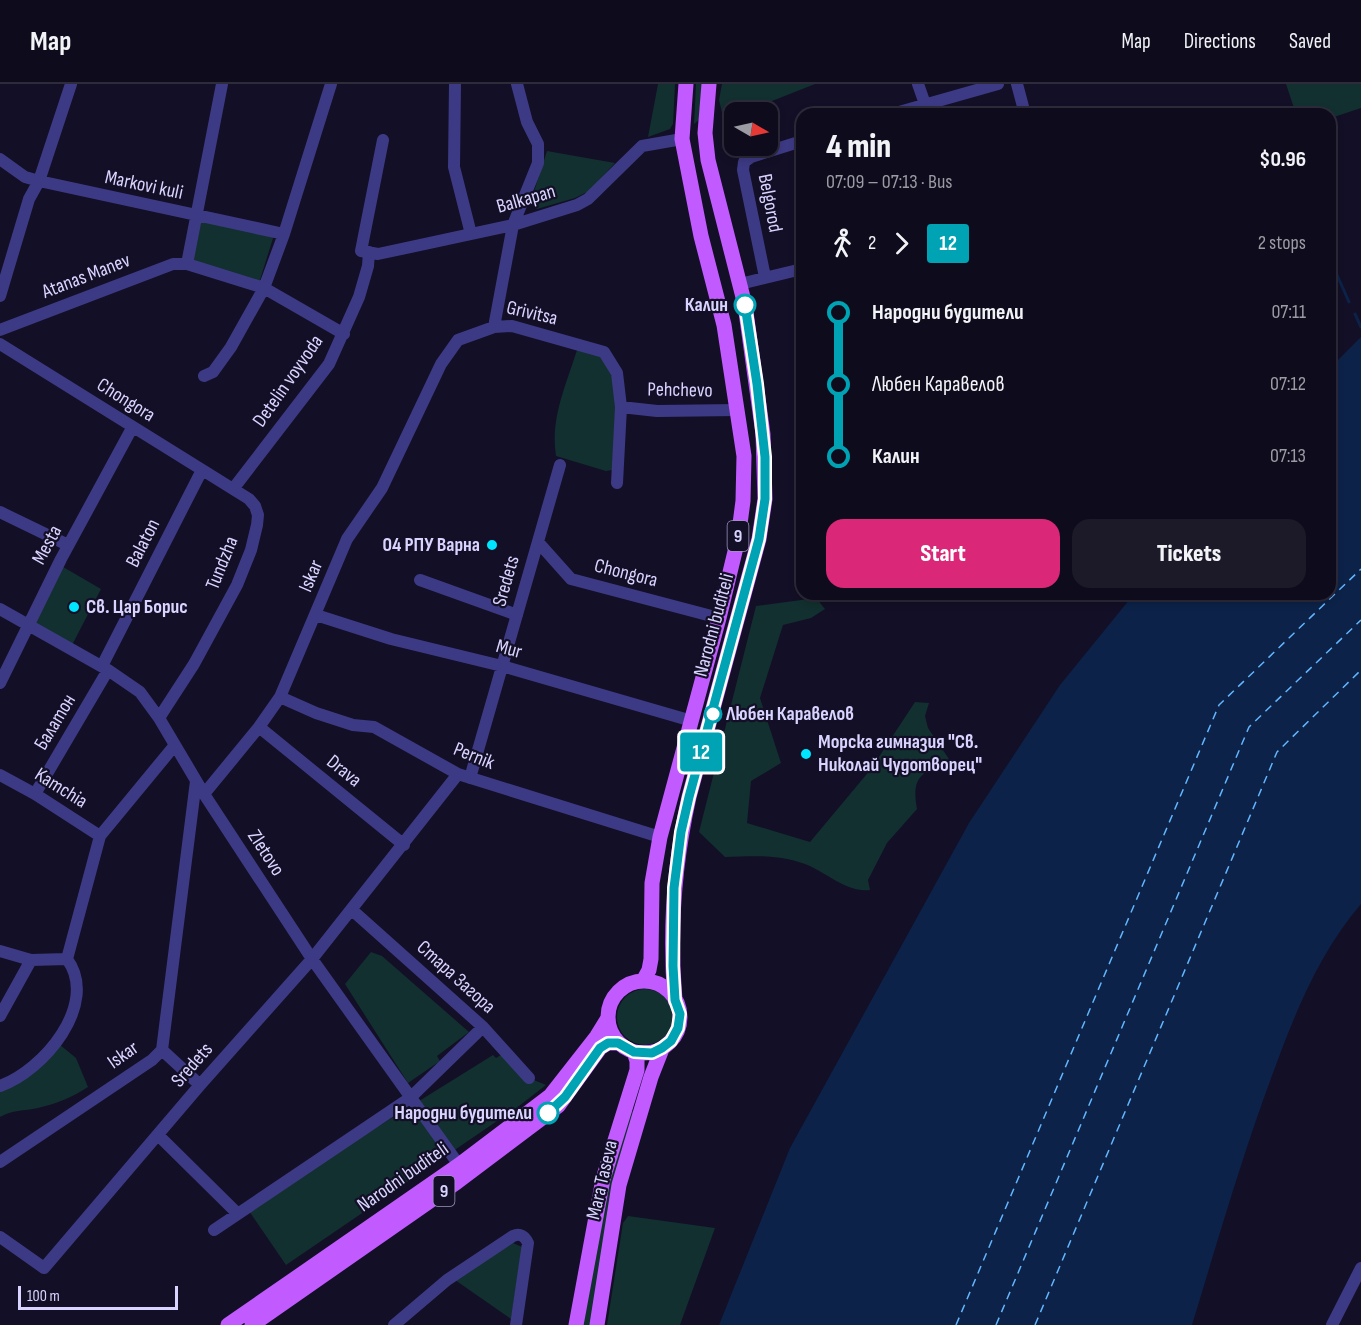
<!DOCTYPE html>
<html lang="en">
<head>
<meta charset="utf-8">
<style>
	body { margin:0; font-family:"Sofia Sans Condensed",sans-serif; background:#1c1929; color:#f1f3f6; height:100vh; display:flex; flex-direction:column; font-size:22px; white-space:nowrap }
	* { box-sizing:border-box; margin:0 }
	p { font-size:20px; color:#9b9ba3 }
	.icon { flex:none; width:33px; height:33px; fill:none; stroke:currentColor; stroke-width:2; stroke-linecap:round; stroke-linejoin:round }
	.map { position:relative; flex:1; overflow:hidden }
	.sheet { position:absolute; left:796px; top:24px; width:540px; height:492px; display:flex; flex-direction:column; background:#0e0b1c; border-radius:18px; box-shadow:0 3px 9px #0003,0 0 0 2px #2e2b3b }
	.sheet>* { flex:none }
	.badge { padding:0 12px; border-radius:4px; font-size:21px; line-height:39px }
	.needle { width:39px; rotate:99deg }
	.tools { position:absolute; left:724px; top:18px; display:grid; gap:12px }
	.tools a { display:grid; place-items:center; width:54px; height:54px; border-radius:12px; background:#0e0b1c; box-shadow:0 3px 9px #0003,0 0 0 2px #2e2b3b; font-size:30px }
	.scale { position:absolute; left:18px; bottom:15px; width:160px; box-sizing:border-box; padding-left:6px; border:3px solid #d9d4ff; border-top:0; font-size:16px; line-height:21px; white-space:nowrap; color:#d9d4ff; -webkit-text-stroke:4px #130f26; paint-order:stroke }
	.map>.badge { position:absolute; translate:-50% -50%; box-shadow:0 0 0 3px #fff }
	.legs { display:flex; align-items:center; gap:9px; height:66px; padding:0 30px; font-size:20px }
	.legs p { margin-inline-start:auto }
	.summary { display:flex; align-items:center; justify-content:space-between; height:102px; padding:0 30px }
	h1 { font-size:33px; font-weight:800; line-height:45px }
	.cta { display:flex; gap:12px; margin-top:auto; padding:12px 30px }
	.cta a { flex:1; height:69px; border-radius:18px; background:#db2777; color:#fff; font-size:24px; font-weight:800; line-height:69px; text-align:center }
	.cta a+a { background:#1c1929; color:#f1f3f6 }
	ul { padding:0 30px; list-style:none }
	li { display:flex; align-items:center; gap:21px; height:72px; font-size:22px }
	li i { display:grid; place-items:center; width:9px; height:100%; margin:0 8px; background:currentColor }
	li i::after { content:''; width:15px; height:15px; margin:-8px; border:4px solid; border-radius:50%; background:#0e0b1c }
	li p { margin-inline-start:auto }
	li:first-child i { background:linear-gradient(#0000 50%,currentColor 0) }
	li:last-child i { background:linear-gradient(currentColor 50%,#0000 0) }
	header { display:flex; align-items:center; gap:36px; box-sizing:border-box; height:84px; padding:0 30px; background:#0e0b1c; border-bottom:2px solid #2e2b3b }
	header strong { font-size:28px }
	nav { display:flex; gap:33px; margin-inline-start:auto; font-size:21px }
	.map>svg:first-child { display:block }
	.green { fill:#12302f }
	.water { fill:#0c2248 }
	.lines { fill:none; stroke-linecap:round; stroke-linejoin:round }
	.stream { stroke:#0c2248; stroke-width:3 }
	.ferry { stroke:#62b6ff; stroke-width:1.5; stroke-dasharray:8 6; stroke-linecap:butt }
	.minor { stroke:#3d3a85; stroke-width:12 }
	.major { stroke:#c25bff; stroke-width:15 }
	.line-1-casing { stroke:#fff; stroke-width:14 }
	.line-1 { stroke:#00a3b4; stroke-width:9 }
	.stop-1-dot { fill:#fff; stroke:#00a3b4; stroke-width:3 }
	.poi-dot { fill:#00e5ff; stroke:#130f26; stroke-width:2 }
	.labels { text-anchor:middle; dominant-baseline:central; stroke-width:4.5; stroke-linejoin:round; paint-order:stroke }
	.shield { fill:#130f26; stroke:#9e99be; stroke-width:1.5 }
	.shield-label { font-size:18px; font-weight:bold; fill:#d9d4ff }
	.street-label { font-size:20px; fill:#d9d4ff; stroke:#130f26 }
	.stop-label { font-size:20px; font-weight:bold; fill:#d9d4ff; stroke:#130f26; text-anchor:end }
	.poi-label { font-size:20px; font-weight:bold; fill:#d9d4ff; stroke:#130f26; text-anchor:start }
</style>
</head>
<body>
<header>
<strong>Map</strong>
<nav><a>Map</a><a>Directions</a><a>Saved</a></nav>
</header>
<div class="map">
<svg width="1361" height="1241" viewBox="0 0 1361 1241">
	<rect width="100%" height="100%" fill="#130f26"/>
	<path class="green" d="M 658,0 L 675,0 L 673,40 L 670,45 L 648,53 Z
		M 696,0 L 702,0 L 699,36 L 694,40 Z
		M 722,0 L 815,0 L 744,28 L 735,28 L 735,32 L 724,37 L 719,16 Z
		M 1286,0 L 1361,0 L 1361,24 L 1331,34 L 1330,30 L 1296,30 Z
		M 547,67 L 615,79 L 589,107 L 575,114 L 537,125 L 530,120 Z
		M 202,135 L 274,151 L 259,199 L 191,177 Z
		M 577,266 L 602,272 L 612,290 L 616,305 L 613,382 L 612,386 L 606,387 L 556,372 C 550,335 566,301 577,266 Z
		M 58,480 L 101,505 L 70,565 L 28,542 Z
		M 816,514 L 825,525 L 811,534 L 783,541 L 760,614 L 781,679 L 751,697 L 747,739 L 810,758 L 871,685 L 915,618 L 929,619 L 925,632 L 928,644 L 949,675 C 922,690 911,691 917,725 L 887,759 L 868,796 L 870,806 C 847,809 826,788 805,780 C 777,770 754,772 725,773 L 699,748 L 756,522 Z
		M 371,868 L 382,872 L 469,948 L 437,972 L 440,977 L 408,999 L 345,900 Z
		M617 933a28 28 0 1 1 56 0a28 28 0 1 1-56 0Z
		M 59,960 L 76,974 L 88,1003 C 73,1013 56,1020 38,1024 C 24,1027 12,1026 0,1033 L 0,1006 C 25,997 44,983 59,960 Z
		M 506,968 L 529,994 L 546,1001 L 519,1022 L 286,1181 L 247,1124 L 493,971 L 496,974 Z
		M 625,1025 L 640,1029 L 597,1241 L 576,1241 Z
		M 628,1132 L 715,1144 L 680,1241 L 607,1241 L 623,1139 Z
		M 513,1159 L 522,1163 L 511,1235 L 455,1196 Z"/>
	<path class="water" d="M 1361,253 L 1361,820 C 1319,869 1295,929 1273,989 C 1242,1072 1218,1156 1192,1241 L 719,1241 L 790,1064 L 969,739 L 1060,601 L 1134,510 L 1330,510 L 1331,283 Z"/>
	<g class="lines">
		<path class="stream" d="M 1114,30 C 1147,23 1170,21 1203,30
			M 1330,175 L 1349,218
			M 1355,230 L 1361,243"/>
		<path class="ferry" d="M 956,1241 L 1219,621 L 1361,485
			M 996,1241 L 1249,643 L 1361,536
			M 1035,1241 L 1277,668 L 1361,586"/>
		<path class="minor" d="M 455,0 L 454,83 L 471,150
			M 517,0 L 527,38 L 538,60 L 538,79 L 513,141 L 494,243 L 512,242 L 604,268 L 617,289 L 621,323 L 617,399
			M 918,0 L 925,20
			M 1017,0 L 1025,30
			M 892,30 L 998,0
			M 383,56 L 361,167 L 378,170 L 513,141 L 577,121 L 588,115 L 642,62 L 682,55
			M 0,75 L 25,93 L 39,97 L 284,150
			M 187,180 L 222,0
			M 765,193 L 743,86 L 744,78 L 751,73 L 802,57
			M 740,200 L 802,185
			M 0,212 L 29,115 L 39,97 L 71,0
			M 0,246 L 173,180 L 187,180 L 264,204 L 344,250
			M 0,260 L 249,415 L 255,422 L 258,431 L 257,441 L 251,466 L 237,501 L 194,580 L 159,634
			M 204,292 L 213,288 L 231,263 L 264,204 L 284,150 L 331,0
			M 621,323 L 657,327 L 738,326
			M 233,405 L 329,280 L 359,213 L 368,182 L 369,168
			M 0,428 L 68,461
			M 538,458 L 571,495 L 719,534
			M 420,496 L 517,531
			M 0,525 L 108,586 L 140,608 L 159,634 L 204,710 L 312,875 L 459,1081
			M 316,531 L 391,555 L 502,582 L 692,637
			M 102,582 L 202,386
			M 0,599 L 61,475 L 132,344
			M 280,613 L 316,629 L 353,641 L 374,643 L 458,690 L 660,753
			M 259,643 L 404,761
			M 0,691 L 35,710 L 100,752
			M 470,694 L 560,381
			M 35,710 L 108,586
			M 204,710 L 259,643 L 280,613 L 347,455 L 382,404 L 441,280 L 458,256 L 494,243
			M 352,826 L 483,943 L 529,994
			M 0,867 L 31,876 L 67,875
			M 67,875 L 100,752 L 175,661
			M 0,932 L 31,876
			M 162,966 L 200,1001
			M 0,1002 C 43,987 100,920 67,875
			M 158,1051 L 238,1130
			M 0,1078 L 152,976 L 162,966 L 196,697
			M 214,1146 L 410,1014 L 483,943
			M 0,1153 L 44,1184 L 200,1001 L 312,875 L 458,690
			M 394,1241 L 447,1196 L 513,1152 C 520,1149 525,1152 528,1159 L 516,1241
			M 1332,1241 L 1361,1184"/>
		<path class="major" d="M 643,897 L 649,886 L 651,875 L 652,799 L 660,753 L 719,534 L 738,455 L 743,417 L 744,372 L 724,241 L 701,152 L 682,55 L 686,0
			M608 933a36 36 0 1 1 72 0a36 36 0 1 1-72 0Z
			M 675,916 C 669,847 674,780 689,713 L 759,455 L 765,415 L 763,350 L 745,221 L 708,76 L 705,49 L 709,0
			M 228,1241 L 459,1081 L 550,1012 L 597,952 L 608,934
			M 252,1241 L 457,1098 L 558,1022 L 600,964 L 608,959 L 618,959
			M 576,1241 L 603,1095 L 637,986 L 637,977 L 634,968
			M 597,1241 L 619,1101 L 651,993 L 662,965"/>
	</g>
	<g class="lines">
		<defs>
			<path id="line-1" d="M 548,1029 L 565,1013 L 600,964 L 608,959 L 618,959 L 634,968 L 652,969 L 662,964 L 671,957 L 678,944 L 680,930 L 675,916 L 673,882 L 674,804 L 681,748 L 689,713 L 759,455 L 765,415 L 765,373 L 757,300 L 745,221"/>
		</defs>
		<use href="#line-1" class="line-1-casing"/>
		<use href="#line-1" class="line-1"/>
	</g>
	<g class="stop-1-dot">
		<circle cx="745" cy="221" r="10"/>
		<circle cx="713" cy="630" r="8"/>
		<circle cx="548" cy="1029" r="10"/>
	</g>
	<g class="poi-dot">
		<circle cx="492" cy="461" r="6"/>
		<circle cx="74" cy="523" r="6"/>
		<circle cx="806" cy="670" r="6"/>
	</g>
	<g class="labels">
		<g class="shield">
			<rect x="727.5" y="437" width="21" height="30" rx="4.5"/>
			<rect x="433.5" y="1092" width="21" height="30" rx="4.5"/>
		</g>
		<g class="shield-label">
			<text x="738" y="452">9</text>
			<text x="444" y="1107">9</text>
		</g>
		<g class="street-label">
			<text transform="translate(144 101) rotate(12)">Markovi kuli</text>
			<text transform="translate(526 115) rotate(-16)">Balkapan</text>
			<text transform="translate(770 119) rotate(79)">Belgorod</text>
			<text transform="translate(86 192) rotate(-21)">Atanas Manev</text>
			<text transform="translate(532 229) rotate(13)">Grivitsa</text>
			<text transform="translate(288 297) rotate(-55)">Detelin voyvoda</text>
			<text transform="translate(680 306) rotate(1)">Pehchevo</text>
			<text transform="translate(126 316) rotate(32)">Chongora</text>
			<text transform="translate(143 459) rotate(-63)">Balaton</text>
			<text transform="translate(47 461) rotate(-62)">Mesta</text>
			<text transform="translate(222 479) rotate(-68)">Tundzha</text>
			<text transform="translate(626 489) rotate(14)">Chongora</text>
			<text transform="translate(311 492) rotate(-67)">Iskar</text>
			<text transform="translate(506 497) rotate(-74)">Sredets</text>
			<text transform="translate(714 541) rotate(-75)">Narodni buditeli</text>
			<text transform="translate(509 565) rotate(15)">Mur</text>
			<text transform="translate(55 638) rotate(-59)">Балатон</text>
			<text transform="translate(474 672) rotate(22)">Pernik</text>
			<text transform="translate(344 687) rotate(39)">Drava</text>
			<text transform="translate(61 704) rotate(32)">Kamchia</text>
			<text transform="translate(266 769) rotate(57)">Zletovo</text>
			<text transform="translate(456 893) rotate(42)">Стара Загора</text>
			<text transform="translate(123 971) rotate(-35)">Iskar</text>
			<text transform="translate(192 981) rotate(-49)">Sredets</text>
			<text transform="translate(403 1093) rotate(-35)">Narodni buditeli</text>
			<text transform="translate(602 1096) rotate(-77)">Mara Taseva</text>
		</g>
		<g class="stop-label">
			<text x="728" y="221">Калин</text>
			<text x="726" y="630" text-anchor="start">Любен Каравелов</text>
			<text x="532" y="1029">Народни будители</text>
		</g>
		<g class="poi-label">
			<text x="480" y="461" text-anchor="end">04 РПУ Варна</text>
			<text x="86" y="523">Св. Цар Борис</text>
			<text x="818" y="658">Морска гимназия "Св.<tspan x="818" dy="23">Николай Чудотворец"</tspan></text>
		</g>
	</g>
</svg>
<div class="tools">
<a><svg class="needle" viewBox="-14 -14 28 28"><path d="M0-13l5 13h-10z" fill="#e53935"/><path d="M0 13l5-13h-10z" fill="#9b9ba3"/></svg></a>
</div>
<div class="scale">100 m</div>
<b class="badge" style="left:701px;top:668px;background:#00a3b4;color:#fff">12</b>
<section class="sheet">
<div class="summary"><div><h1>4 min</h1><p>07:09 – 07:13 · Bus</p></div><b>$0.96</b></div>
<div class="legs"><svg class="icon" aria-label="walk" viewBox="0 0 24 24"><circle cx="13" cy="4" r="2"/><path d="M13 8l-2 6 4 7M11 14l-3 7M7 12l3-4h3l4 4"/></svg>2<svg class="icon" aria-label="forward" viewBox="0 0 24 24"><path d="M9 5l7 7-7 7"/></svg><b class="badge" style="background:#00a3b4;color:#fff">12</b><p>2 stops</p></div>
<ul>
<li><i style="color:#00a3b4"></i><b>Народни будители</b><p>07:11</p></li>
<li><i style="color:#00a3b4"></i><span>Любен Каравелов</span><p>07:12</p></li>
<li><i style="color:#00a3b4"></i><b>Калин</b><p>07:13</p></li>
</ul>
<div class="cta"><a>Start</a><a>Tickets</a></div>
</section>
</div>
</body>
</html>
